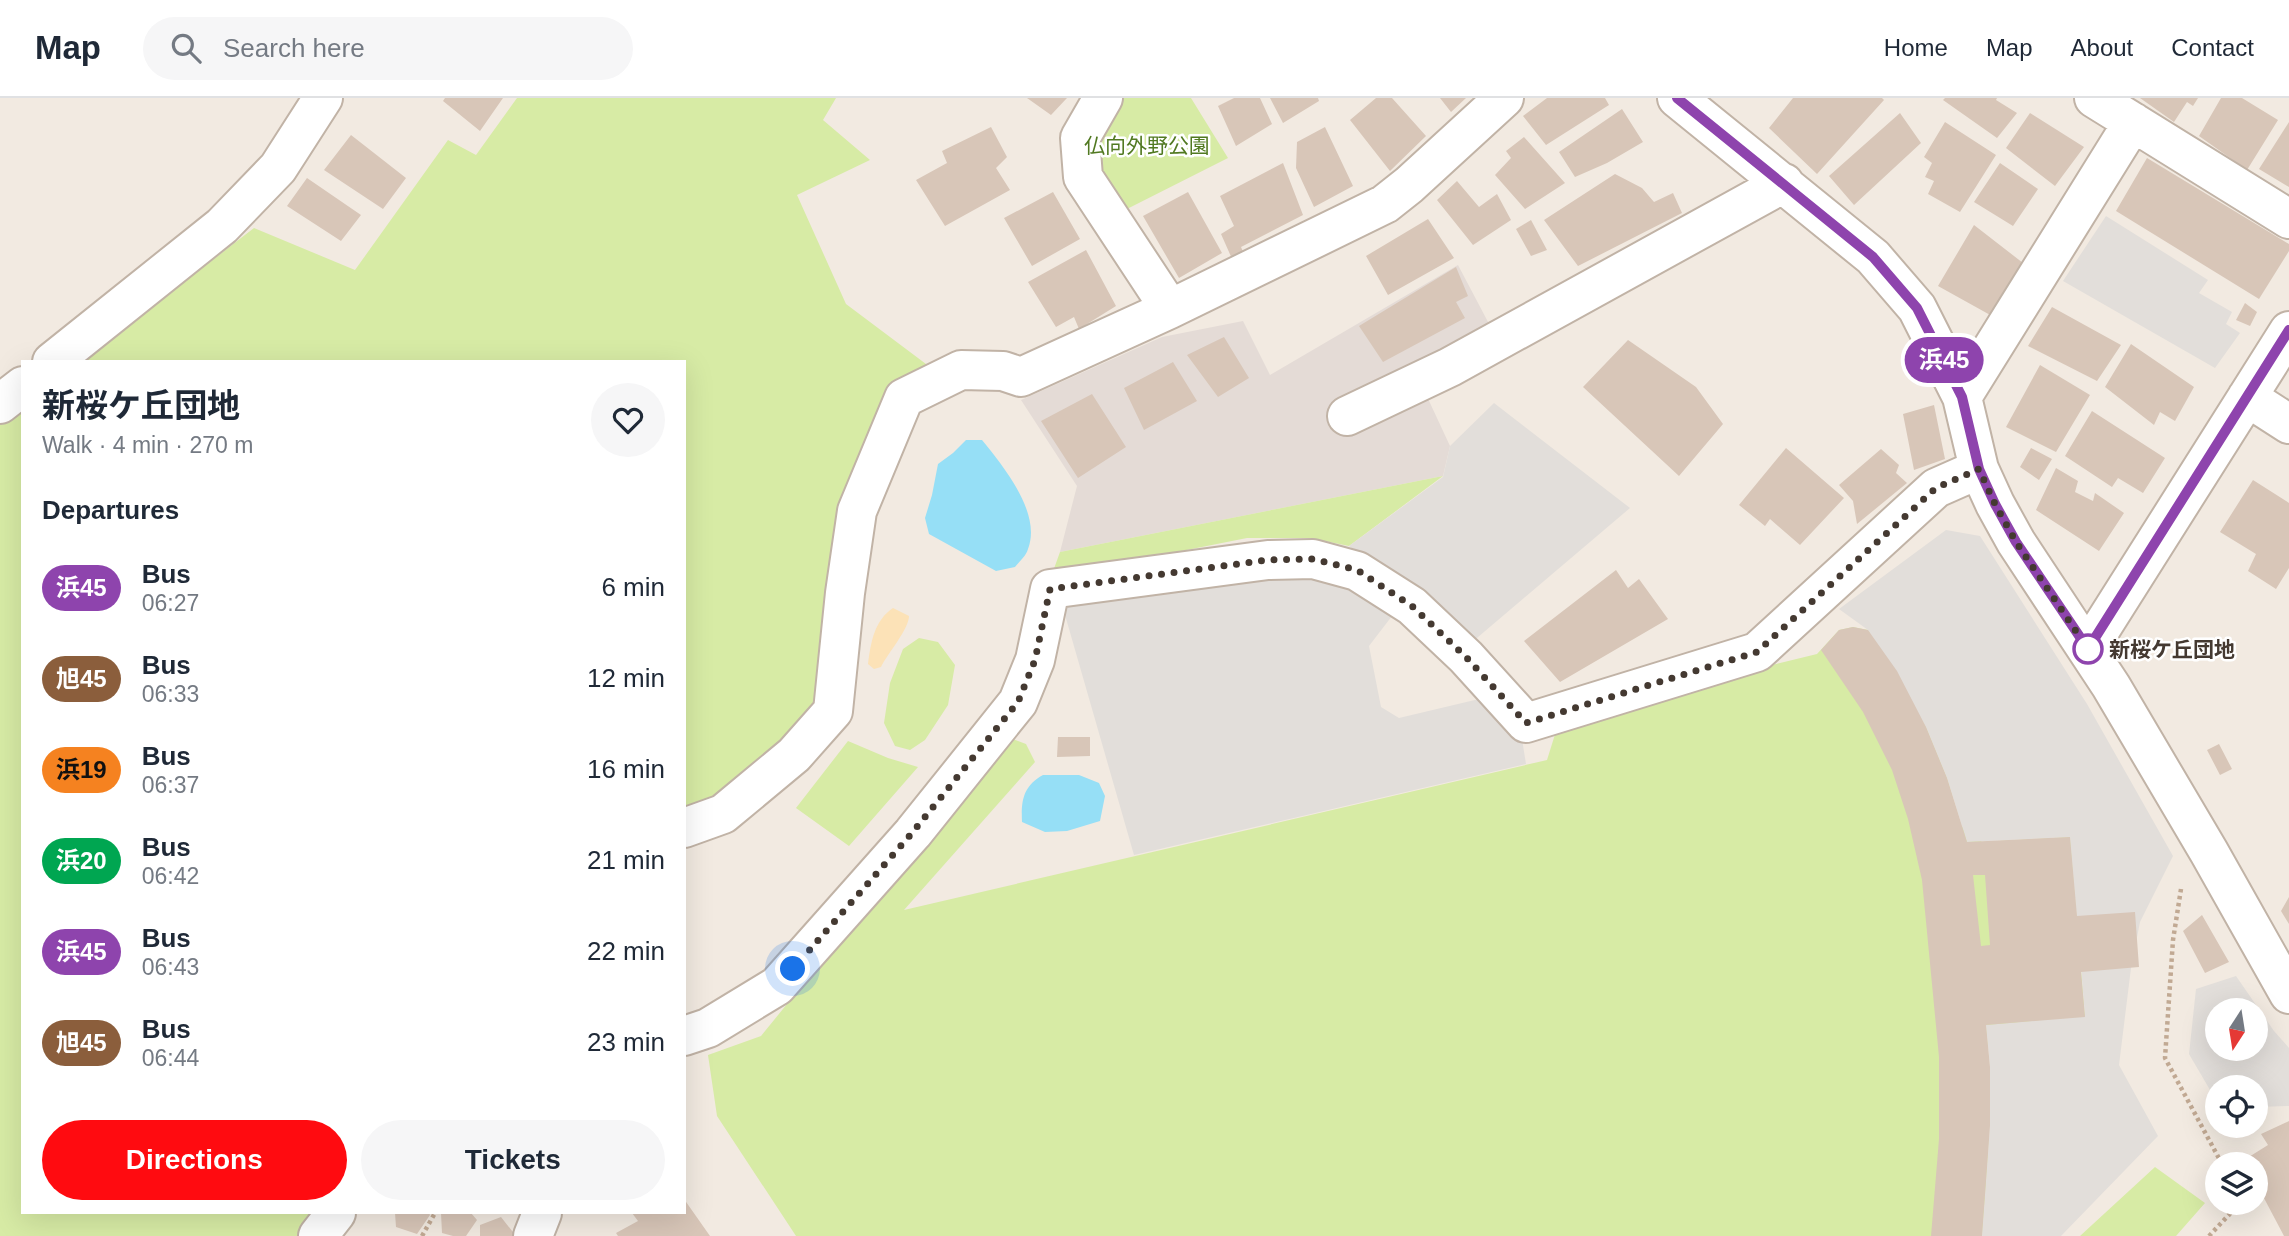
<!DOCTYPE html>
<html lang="en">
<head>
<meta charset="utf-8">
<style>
	body { margin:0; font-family:Helvetica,"Noto Sans JP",sans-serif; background:#f6f6f7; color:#1f2937; height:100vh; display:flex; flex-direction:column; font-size:26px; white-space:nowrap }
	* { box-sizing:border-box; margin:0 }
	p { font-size:23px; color:#747a83 }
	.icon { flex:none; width:38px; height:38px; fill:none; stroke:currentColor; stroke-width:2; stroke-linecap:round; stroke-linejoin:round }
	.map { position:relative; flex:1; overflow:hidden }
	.details { position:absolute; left:21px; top:262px; width:665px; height:854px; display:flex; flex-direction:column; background:#fff; border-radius:0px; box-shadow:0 7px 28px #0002 }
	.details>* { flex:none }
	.badge { padding:0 14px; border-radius:23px; font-size:24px; line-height:46px }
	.needle { width:46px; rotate:192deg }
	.buttons { position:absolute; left:2205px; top:900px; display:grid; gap:14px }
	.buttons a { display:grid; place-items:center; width:63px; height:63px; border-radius:50%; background:#fff; box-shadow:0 7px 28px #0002; font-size:35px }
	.you { position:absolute; width:35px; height:35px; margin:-18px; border:5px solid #fff; border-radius:50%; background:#1a73e8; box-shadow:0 0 0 10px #1a73e833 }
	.map>.badge { position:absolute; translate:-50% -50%; box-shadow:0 0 0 4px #fff }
	h2 { padding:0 21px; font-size:26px; line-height:63px }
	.round { display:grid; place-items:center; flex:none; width:74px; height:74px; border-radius:37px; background:#f6f6f7 }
	.headline { display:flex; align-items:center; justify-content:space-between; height:119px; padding:0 21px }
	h1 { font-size:33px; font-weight:700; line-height:52px }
	.button { display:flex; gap:14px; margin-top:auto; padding:14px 21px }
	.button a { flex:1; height:80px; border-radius:42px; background:#ff0b10; color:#fff; font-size:28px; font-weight:700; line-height:80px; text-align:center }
	.button a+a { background:#f6f6f7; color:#1f2937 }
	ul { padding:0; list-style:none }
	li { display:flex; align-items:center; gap:21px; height:91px; padding:0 21px }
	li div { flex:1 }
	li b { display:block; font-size:26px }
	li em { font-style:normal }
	li .badge { min-width:77px; font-weight:700; text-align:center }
	header { display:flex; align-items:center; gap:42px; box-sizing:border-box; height:98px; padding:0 35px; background:#fff; border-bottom:2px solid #e0e1e3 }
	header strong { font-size:33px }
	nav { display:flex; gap:38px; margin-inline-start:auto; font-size:24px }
	.search { width:490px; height:63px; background:#f6f6f7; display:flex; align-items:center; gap:18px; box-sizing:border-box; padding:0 24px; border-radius:38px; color:#747a83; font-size:26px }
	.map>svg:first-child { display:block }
	.industrial { fill:#e4dbd6 }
	.green { fill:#d7eba5 }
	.sand { fill:#fce2b7 }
	.parking { fill:#e2deda; fill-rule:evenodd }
	.water { fill:#96dff6 }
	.building { fill:#d8c6b8; fill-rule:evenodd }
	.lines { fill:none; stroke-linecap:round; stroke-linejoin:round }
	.minor-casing { stroke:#c1b3a6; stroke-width:42 }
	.path { stroke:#c1a993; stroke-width:4.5; stroke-dasharray:3.5 3.5; stroke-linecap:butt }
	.minor { stroke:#fff; stroke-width:38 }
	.line-casing { stroke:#fff; stroke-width:16 }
	.line { stroke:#8e44ad; stroke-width:10 }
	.walk { stroke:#443931; stroke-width:7; stroke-dasharray:0 12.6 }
	.stop-dot { fill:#fff; stroke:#8e44ad; stroke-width:3.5 }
	.labels { text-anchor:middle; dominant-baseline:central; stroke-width:5; stroke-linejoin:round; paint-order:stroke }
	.park-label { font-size:21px; fill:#517921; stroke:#fff }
	.stop-label { font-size:21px; font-weight:bold; fill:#443931; stroke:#fff; text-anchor:start }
</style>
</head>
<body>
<header>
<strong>Map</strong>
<div class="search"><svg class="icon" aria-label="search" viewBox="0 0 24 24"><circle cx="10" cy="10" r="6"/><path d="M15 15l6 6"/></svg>Search here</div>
<nav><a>Home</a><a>Map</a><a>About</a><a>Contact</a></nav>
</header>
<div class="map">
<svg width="2289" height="1138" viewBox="0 0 2289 1138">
	<rect width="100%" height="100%" fill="#f2eae1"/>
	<path class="industrial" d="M 1458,167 L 1497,241 L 1417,277 L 1450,348 L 1443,378 L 1060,454 L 1077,388 L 1021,302 L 1162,239 L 1243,223 L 1270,277 Z"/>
	<path class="green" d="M 517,0 L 836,0 L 823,22 L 870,62 L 797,97 L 846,206 L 938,275 L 899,296 L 828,611 L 684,727 L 684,264 L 80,264 L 254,130 L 355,172 L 448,42 L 476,57 Z
		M 1119,0 L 1191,0 L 1228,60 L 1123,113 L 1096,65 L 1097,35 Z
		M 23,308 L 23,1115 L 330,1115 L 312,1138 L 0,1138 L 0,326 Z
		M 1443,378 L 1349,448 L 1310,440 L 1247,440 L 1051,479 L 1060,454 Z
		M 1853,529 L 1868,532 L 1926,629 L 1947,680 L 1961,728 L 1982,744 L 2070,739 L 2085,919 L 1986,928 C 1993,998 1988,1068 1982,1138 L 796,1138 L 717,1018 L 708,957 L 761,938 L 1005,638 L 1026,646 L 1035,664 L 904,812 L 1547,662 L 1557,630 L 1768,568 L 1817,556 L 1839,532 Z
		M 919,540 L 938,544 L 955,567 L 948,607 L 925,642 L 910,652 L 895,648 L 884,625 L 890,585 L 903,551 Z
		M 848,643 L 888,660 L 918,669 L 849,748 L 796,710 Z
		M 2155,1069 L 2205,1105 L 2176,1138 L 2080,1138 Z"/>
	<path class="sand" d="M 893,510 L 909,518 C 909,531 888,555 881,569 L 874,571 L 868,566 C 871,544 874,523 893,510 Z"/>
	<path class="parking" d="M 2106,118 L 2208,182 L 2199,195 L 2232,214 L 2226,226 L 2240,235 L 2215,270 L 2063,183 Z
		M 1494,305 L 1630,410 L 1471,545 L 1349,448 L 1443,379 L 1450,348 Z
		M 1946,432 L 1980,438 L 2087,606 L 2173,758 L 2140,824 L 2131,870 L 2119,967 L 2158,1038 L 2061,1138 L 1982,1138 L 1990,1028 L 1990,969 L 1986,927 L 2085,918 L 2070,739 L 1967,744 L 1947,680 L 1926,629 L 1868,532 L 1839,511 Z
		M 1319,480 L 1353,491 L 1392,518 L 1369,548 L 1381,609 L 1399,620 L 1479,601 L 1521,635 L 1526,666 L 1134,757 L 1061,503 L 1254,482 Z
		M 2236,878 L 2274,933 L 2289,950 L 2289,1008 L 2256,1009 L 2256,989 L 2217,989 L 2217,1004 L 2189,956 L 2196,891 ZM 2217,912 L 2256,912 L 2256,950 L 2217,950 Z"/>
	<path class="water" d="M 966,342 L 982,342 C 1003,368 1042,415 1028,451 C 1026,458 1019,464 1015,469 L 996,473 L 929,436 L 925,420 L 932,397 L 938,366 L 953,355 Z
		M 1043,677 L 1079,677 L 1099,685 L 1105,698 L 1100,723 L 1067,733 L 1045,734 L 1022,724 C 1021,703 1023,688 1043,677 Z"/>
	<path class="building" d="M 445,0 L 503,0 L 480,33 L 443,3 Z
		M 1027,0 L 1067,0 L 1051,17 Z
		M 1234,0 L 1260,0 L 1272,26 L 1236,48 L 1218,8 Z
		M 1270,0 L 1318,0 L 1319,3 L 1283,25 Z
		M 1376,0 L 1392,0 L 1426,38 L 1390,73 L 1350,22 Z
		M 1440,0 L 1466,0 L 1451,14 Z
		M 1547,0 L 1605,0 L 1609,7 L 1546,47 L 1523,18 Z
		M 1793,0 L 1882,0 L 1884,2 L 1817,76 L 1769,30 Z
		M 1945,0 L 1997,0 L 1996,2 L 2017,15 L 1997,40 L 1943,2 Z
		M 2140,0 L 2198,0 L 2193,8 L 2187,4 L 2174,24 Z
		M 2221,0 L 2242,0 L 2278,22 L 2247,72 L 2199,38 Z
		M 1622,11 L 1643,44 L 1607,65 L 1575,79 L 1559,54 Z
		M 1900,15 L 1921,45 L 1854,107 L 1829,78 Z
		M 2030,15 L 2084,49 L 2055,88 L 2006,50 Z
		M 1945,24 L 1996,57 L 1960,114 L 1928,96 L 1934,83 L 1925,79 L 1932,65 L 1924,59 Z
		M 2289,24 L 2289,89 L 2259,71 Z
		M 991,29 L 1007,59 L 996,70 L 1010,92 L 945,128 L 916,82 L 947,65 L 942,53 Z
		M 1325,29 L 1353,88 L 1314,109 L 1296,70 L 1297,44 Z
		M 351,37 L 406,80 L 383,111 L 324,72 Z
		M 1524,39 L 1565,85 L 1525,111 L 1495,77 L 1511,60 L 1506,53 Z
		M 2147,60 L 2289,146 L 2289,153 L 2259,201 L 2116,113 Z
		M 1283,65 L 1303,117 L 1241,149 L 1244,156 L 1233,163 L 1221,136 L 1234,128 L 1220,98 Z
		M 2000,65 L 2038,91 L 2013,128 L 1974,104 Z
		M 1615,76 L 1642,90 L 1654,104 L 1673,95 L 1682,115 L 1578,168 L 1544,122 Z
		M 307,80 L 361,117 L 341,143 L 287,108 Z
		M 1457,83 L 1479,109 L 1497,96 L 1511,122 L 1473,147 L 1437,102 Z
		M 1053,94 L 1080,141 L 1032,168 L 1004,120 Z
		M 1188,94 L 1222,155 L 1179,180 L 1143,118 Z
		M 1428,121 L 1454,160 L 1388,197 L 1366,158 Z
		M 1531,122 L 1547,152 L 1531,158 L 1516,131 Z
		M 1974,127 L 2023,165 L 1992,218 L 1938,188 Z
		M 1086,152 L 1116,208 L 1079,231 L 1074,219 L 1056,229 L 1028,184 Z
		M 1456,169 L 1468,198 L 1456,204 L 1465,220 L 1383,264 L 1359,228 Z
		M 2245,205 L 2257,214 L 2250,228 L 2236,222 Z
		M 2052,209 L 2121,247 L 2097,283 L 2028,248 Z
		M 1224,239 L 1249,280 L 1218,299 L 1187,257 Z
		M 1628,242 L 1696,289 L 1723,326 L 1679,378 L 1583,289 Z
		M 2131,246 L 2194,289 L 2175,323 L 2160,314 L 2154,327 L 2105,289 Z
		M 1173,264 L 1197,303 L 1144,332 L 1124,290 Z
		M 2040,267 L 2090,297 L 2056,354 L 2006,329 Z
		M 1092,296 L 1126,349 L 1078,380 L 1041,323 Z
		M 1934,307 L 1945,361 L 1914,372 L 1903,316 Z
		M 2092,313 L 2165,360 L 2143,395 L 2118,380 L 2112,389 L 2065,358 Z
		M 1786,350 L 1844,400 L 1800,447 L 1770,421 L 1765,428 L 1739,407 Z
		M 2031,350 L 2052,361 L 2039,382 L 2020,369 Z
		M 1881,351 L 1899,367 L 1896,375 L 1907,385 L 1857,426 L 1853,403 L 1839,387 Z
		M 2056,370 L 2078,383 L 2075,394 L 2093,403 L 2095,395 L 2124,415 L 2099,453 L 2036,412 Z
		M 2253,382 L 2289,405 L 2289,470 L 2276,491 L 2248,473 L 2256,456 L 2220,434 Z
		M 1616,472 L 1628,490 L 1639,481 L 1668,521 L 1560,584 L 1524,543 Z
		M 1853,529 L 1868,532 L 1897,573 L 1926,629 L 1947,680 L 1967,744 L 2070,739 L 2077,818 L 2135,814 L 2139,869 L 2081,874 L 2085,919 L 1986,927 L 1990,969 L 1990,1028 L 1982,1138 L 1931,1138 L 1939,1041 L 1939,959 L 1922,782 L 1908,721 L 1892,672 L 1863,614 L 1821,552 L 1839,532 ZM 1973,777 L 1985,777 L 1990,847 L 1981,848 Z
		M 1058,639 L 1090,639 L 1090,658 L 1057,659 Z
		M 2219,646 L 2232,671 L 2220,677 L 2207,652 Z
		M 2289,799 L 2289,826 L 2281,813 Z
		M 2202,817 L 2229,864 L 2205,875 L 2183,833 Z
		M 2289,1023 L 2289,1138 L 2284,1138 L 2256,1085 L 2256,1066 L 2245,1066 L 2244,1062 L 2268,1047 L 2261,1036 Z
		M 684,1101 L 710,1138 L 618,1138 L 616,1135 L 638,1123 L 632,1115 L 684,1115 Z
		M 395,1115 L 429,1115 L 430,1117 L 417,1136 L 396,1129 Z
		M 441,1115 L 471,1115 L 477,1122 L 466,1138 L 453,1138 L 442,1135 Z
		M 501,1119 L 516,1138 L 480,1138 L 480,1127 Z"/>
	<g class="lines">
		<defs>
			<path id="minor" d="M 1103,0 L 1080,40 L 1083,79 L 1170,211 L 1385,106 L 1409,87 L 1504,0
				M 1677,0 L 1873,159 L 1917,210 L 1962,299 L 1979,371 L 1995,406 L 2016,444 L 2111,588 L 2209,754 L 2289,896
				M 2094,0 L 2289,121
				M 52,264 L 222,128 L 278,70 L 323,0
				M 1962,299 L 2133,24
				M 2247,299 L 2289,326
				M 0,306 L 23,288
				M 1347,318 L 1450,269 L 1784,85
				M 2088,551 L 2289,233
				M 684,730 L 723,716 L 794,657 L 833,613 L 845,495 L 857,413 L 904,300 L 961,272 L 1003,273 L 1021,279 L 1170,211
				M 684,938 L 708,930 L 777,888 L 913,735 L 1018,604 L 1035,562 L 1050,491 L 1268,462 L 1313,461 L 1357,473 L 1412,508 L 1466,559 L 1526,625 L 1757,554 L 1936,390 L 1979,371
				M 318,1138 L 336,1115
				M 533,1138 L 542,1115"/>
		</defs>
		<use href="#minor" class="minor-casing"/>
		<path class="path" d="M 2181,791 L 2173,842 L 2165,960 L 2222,1066
			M 422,1138 L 435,1115
			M 2209,1138 L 2241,1104"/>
		<use href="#minor" class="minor"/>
	</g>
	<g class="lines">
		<defs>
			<path id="line" d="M 1677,0 L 1873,159 L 1917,210 L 1962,299 L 1979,371 L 1995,406 L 2016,444 L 2088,551 L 2289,232"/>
		</defs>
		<use href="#line" class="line-casing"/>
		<use href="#line" class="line"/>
		<path class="walk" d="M 793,871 L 912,735 L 1018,604 L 1035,562 L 1050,491 L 1268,462 L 1313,461 L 1357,472 L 1412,508 L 1466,559 L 1526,625 L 1757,554 L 1936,390 L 1979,371 L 1995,406 L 2016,444 L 2088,551"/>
	</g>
	<circle class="stop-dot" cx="2088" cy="551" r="14"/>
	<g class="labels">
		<g class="park-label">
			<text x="1147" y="47">仏向外野公園</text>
		</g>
		<g class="stop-label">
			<text x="2109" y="551">新桜ケ丘団地</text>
		</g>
	</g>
</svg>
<div class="buttons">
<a><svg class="needle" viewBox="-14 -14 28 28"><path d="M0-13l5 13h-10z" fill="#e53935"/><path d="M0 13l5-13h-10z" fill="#747a83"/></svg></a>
<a><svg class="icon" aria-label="locate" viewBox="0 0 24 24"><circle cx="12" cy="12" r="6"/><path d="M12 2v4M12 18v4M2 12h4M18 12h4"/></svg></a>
<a><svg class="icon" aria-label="layers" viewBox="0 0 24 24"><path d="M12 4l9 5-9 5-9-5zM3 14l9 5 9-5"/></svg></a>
</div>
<div class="you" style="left:793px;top:871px"></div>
<b class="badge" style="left:1944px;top:262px;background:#8e44ad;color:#fff">浜45</b>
<section class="details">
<div class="headline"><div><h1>新桜ケ丘団地</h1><p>Walk · 4 min · 270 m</p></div><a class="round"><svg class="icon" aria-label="heart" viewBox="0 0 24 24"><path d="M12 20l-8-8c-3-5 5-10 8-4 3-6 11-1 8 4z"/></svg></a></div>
<h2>Departures</h2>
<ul>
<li><span class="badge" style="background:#8e44ad;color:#fff">浜45</span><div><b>Bus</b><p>06:27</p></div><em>6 min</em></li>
<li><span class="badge" style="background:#8b5e3c;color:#fff">旭45</span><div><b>Bus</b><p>06:33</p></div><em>12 min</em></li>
<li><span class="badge" style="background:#f58220;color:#111">浜19</span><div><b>Bus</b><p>06:37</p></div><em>16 min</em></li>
<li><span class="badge" style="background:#00a651;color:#fff">浜20</span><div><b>Bus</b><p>06:42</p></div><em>21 min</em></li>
<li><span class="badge" style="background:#8e44ad;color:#fff">浜45</span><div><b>Bus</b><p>06:43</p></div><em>22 min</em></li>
<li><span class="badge" style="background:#8b5e3c;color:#fff">旭45</span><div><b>Bus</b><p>06:44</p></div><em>23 min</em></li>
</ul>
<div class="button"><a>Directions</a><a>Tickets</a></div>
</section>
</div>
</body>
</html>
